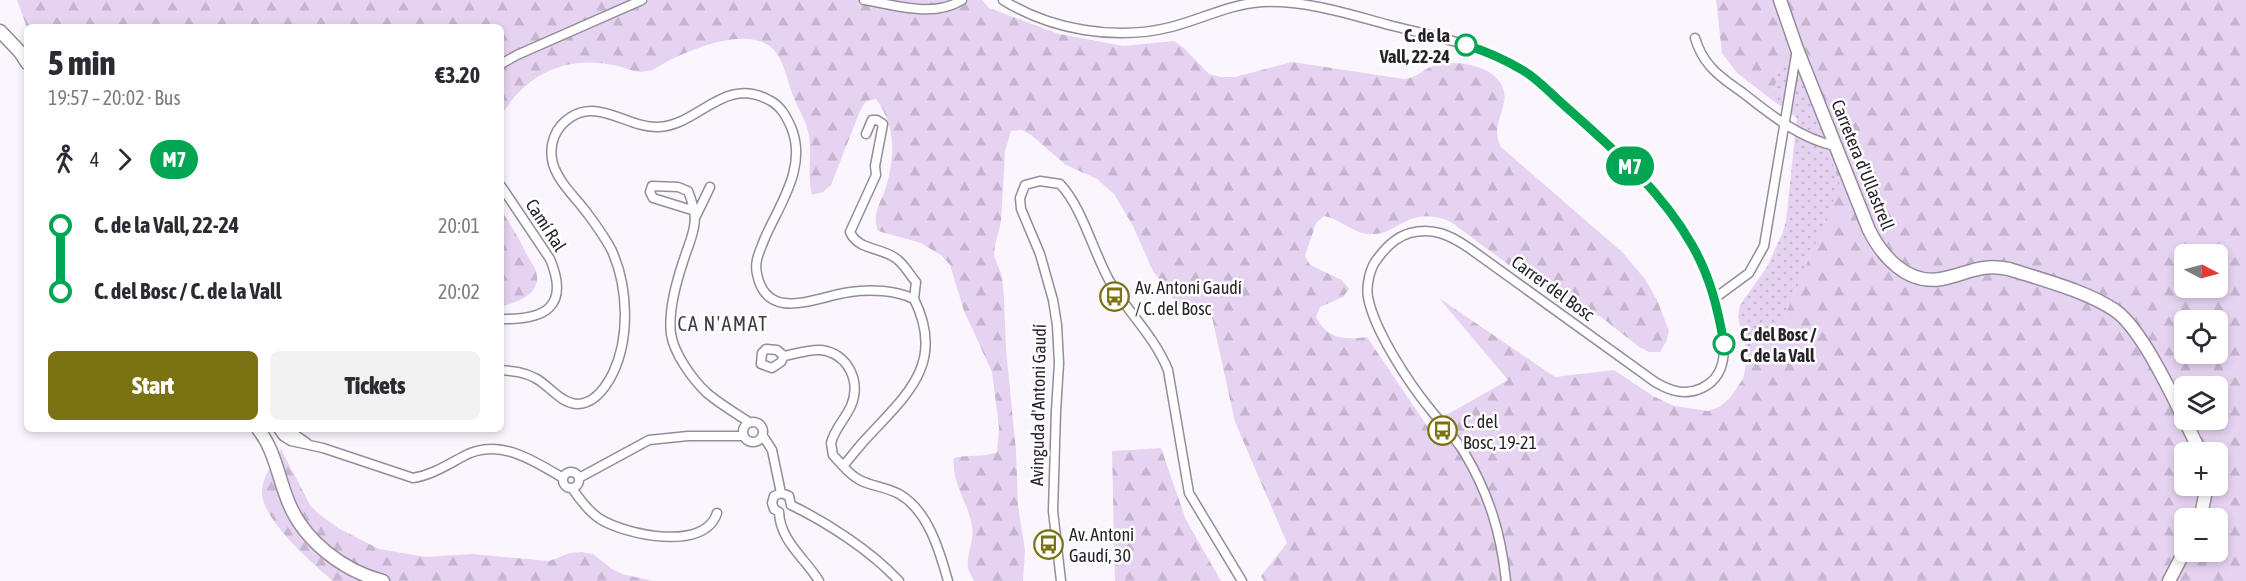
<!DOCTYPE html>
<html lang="en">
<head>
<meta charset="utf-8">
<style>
	body { margin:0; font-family:"Asap Condensed",sans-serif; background:#f2f2f3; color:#2b2b33; height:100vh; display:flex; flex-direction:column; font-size:22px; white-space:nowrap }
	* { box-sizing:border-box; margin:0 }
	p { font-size:20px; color:#7c7c81 }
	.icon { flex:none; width:33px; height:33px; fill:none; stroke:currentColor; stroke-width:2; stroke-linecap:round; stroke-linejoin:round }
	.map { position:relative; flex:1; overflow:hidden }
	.details { position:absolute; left:24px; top:24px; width:480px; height:408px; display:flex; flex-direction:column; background:#fff; border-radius:9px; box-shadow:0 3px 9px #0003 }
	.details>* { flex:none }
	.badge { padding:0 12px; border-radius:20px; font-size:21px; line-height:39px }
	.needle { width:39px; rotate:96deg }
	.controls { position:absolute; left:2174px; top:244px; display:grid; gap:12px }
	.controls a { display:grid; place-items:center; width:54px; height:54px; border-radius:9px; background:#fff; box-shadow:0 3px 9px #0003; font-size:30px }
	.map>.badge { position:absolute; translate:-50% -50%; box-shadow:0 0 0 3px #fff }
	.legs { display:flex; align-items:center; gap:9px; height:66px; padding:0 24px; font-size:20px }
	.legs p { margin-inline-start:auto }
	.head { display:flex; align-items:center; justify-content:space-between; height:102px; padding:0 24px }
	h1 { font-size:33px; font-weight:800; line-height:45px }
	.cta { display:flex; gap:12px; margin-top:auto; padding:12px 24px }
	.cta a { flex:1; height:69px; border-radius:9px; background:#7b7213; color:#fff; font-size:24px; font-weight:800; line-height:69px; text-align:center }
	.cta a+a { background:#f2f2f3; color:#2b2b33 }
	ul { padding:0 24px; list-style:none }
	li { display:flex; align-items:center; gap:21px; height:66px; font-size:22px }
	li i { display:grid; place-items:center; width:9px; height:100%; margin:0 8px; background:currentColor }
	li i::after { content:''; width:15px; height:15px; margin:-8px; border:4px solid; border-radius:50%; background:#fff }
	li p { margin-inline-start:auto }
	li:first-child i { background:linear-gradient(#0000 50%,currentColor 0) }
	li:last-child i { background:linear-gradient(currentColor 50%,#0000 0) }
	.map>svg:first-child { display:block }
	.grass { fill:url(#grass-dots) }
	.forest { fill:url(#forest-firs); fill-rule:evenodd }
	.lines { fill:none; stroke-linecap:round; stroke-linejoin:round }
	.street-casing { stroke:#958c9a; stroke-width:11 }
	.secondary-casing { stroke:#958c9a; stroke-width:15 }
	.street { stroke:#fff; stroke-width:8 }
	.secondary { stroke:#fff; stroke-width:12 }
	.line-1-casing { stroke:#fff; stroke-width:14 }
	.line-1 { stroke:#00a651; stroke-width:9 }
	.stop-1-dot { fill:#fff; stroke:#00a651; stroke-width:3 }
	.labels { text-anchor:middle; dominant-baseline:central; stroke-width:5; stroke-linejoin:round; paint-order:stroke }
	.stop-label { font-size:18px; font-weight:bold; fill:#272429; stroke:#fff; text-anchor:end }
	.street-label { font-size:18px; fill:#272429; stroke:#fff }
	.poi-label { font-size:18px; fill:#272429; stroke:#fff; text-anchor:start }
	.neighbourhood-label { font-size:20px; letter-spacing:1.5px; fill:#423b46; stroke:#fff }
</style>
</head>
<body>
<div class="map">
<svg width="2246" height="581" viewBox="0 0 2246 581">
	<defs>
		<pattern id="grass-dots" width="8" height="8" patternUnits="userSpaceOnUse" patternTransform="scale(1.5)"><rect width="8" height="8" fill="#e6d3f1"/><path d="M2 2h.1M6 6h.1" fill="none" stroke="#c5b5cf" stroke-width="1.8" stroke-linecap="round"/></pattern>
		<pattern id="forest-firs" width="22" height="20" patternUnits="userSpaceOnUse" patternTransform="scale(1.5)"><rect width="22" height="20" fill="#e6d3f1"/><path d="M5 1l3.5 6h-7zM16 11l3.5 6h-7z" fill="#c5b5cf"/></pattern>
	</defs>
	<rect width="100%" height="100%" fill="#fbf5fe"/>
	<path class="grass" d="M 1789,51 L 1795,52 L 1841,185 L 1781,325 L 1748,356 L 1738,317 L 1740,305 L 1767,267 L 1783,232 L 1786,220 L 1797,118 L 1772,100 L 1779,68 Z"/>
	<path class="forest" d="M 17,0 L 982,0 L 989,8 L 1059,34 L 1123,46 L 1174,41 L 1184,48 L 1209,74 L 1220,77 L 1235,77 L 1292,62 L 1404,79 C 1417,78 1422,70 1433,66 C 1458,57 1510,68 1504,102 C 1501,119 1492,130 1501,147 L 1622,252 L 1645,279 L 1657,300 L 1669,331 L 1666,342 L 1660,352 L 1649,352 L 1638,346 L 1601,317 L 1513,268 L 1451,222 C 1405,203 1399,238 1367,234 C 1352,232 1340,219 1324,216 L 1316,223 L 1305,256 L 1310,265 L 1342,280 L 1349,289 L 1343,297 L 1320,307 L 1316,317 C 1327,339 1344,340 1367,337 L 1427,426 L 1508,380 L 1439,298 L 1555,377 L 1614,370 L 1653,396 L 1674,406 L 1708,411 L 1719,407 L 1729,399 L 1743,379 L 1748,356 L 1781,325 L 1840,185 L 1795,52 L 1789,52 L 1779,68 L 1772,100 L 1737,73 L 1722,53 L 1716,0 L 2246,0 L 2246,581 L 1264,581 L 1261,576 L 1287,543 L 1235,422 L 1212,317 L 1202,314 L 1191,316 L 1181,310 L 1153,271 L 1133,226 L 1114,194 L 1097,179 L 1066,165 L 1031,135 L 1022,130 L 1011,131 L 1005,152 L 1001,222 L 995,245 L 994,256 L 1002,276 L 1004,298 L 1006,349 L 1016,451 L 1018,506 L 1025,550 L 1023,581 L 974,581 C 972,577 969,572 968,568 C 966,554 975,540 972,526 C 968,501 951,484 954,458 C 969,454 983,458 997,452 L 999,428 L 992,372 L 964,311 L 950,265 L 942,256 L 921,243 L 878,231 C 872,215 879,206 885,190 C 895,159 897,127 876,99 L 866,101 L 860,111 L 831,185 L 823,192 L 812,195 C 807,176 812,156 809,136 C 807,122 799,111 794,98 C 787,82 785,61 772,48 C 747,26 694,48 668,61 C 662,64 655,70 648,71 C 635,74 625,67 613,65 C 565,55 525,75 501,116 L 501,27 L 27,28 ZM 2184,255 L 2217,255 L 2217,288 L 2184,288 ZM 2184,321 L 2217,321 L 2217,354 L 2184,354 ZM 2184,387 L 2217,387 L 2217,420 L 2184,420 ZM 2184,453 L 2217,453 L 2217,486 L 2184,486 ZM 2184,519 L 2217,519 L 2217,552 L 2184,552 Z
		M 501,210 C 511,225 519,238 527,255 C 530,260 534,266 536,271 C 543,293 518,303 501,306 Z
		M 1161,448 L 1186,520 L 1221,581 L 1115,581 L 1112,451 Z
		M 281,449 L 310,505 L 319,514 L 338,528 L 379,549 L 426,557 L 472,554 L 549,561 L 570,553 L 582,552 L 593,554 L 612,569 L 622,574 L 653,581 L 333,581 C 313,564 260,518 262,491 C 263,475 273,463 281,449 Z"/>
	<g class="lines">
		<defs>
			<path id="street" d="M 864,0 C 896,5 933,18 962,0
				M 1003,0 C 1051,30 1116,41 1171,27 C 1202,19 1230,4 1262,2 C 1306,0 1348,14 1389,25 C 1435,37 1486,45 1526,72 C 1547,86 1574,113 1593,131 C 1660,194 1705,238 1722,332 C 1726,354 1725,377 1702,388 C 1685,396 1670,391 1655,382 L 1469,248 C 1450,235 1433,227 1410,233 C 1396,237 1386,247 1378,258 C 1370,267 1366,285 1368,297 C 1374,330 1408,382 1430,409 C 1441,423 1454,436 1464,452 C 1489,494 1501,533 1506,581
				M 1695,38 C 1698,48 1703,58 1710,66 C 1719,77 1732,85 1743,93 C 1771,115 1799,138 1835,146
				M 501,64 L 517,55 L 642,0
				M 866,134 L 872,120 L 877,120 L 883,124 L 875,166 L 876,175 L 850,232 C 858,251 884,247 898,260 C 905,266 910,275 916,282 L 914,299
				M 501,186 L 550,259 C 570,307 545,320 501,319
				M 695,211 L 653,198 L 650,192 L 652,186 L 678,187 L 688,191 C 701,223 693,231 683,262 C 676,283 668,311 671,334 C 674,354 693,380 707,393 C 720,404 735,413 749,422
				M 696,216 L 710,187
				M 1715,298 L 1749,273 L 1764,246 L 1797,49
				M 784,356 L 777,350 L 766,349 L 762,353 L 761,364 L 772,368 L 781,362 L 784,356 C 796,354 809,349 821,350 C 849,354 861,382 851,406 C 845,419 834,430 831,443 L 833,455 L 843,466
				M 501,370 C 513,371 524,372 535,378 C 549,385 560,403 577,404 C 594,404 606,387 613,373 C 630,337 628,287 612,251 C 605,237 596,225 587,213 C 576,198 559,183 553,164 C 548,145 555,127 571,117 C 600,99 628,128 658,127 C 698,126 724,75 769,100 C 781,106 786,116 791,127 C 808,167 779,205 764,240 C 760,251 754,261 757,274 C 767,324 818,296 850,292 C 870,289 896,290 914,299 C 947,365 904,397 864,441 C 857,449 850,458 843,466 C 863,489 876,482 899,494 C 928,510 940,552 948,581
				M743 432a10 10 0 1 1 20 0a10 10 0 1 1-20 0Z
				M 278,429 L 283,436 L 291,441 L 323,448 L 413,478 C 432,475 447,465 464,456 C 498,437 533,460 563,478
				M 287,429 L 307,443
				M 763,436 L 772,450 L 781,493
				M563 480a8 8 0 1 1 16 0a8 8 0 1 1-16 0Z
				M 579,478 L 649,440 L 688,436 L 743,436
				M 572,488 C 580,500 588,511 600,519 C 626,535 705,552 717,513
				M 781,493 L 789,496 L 791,505
				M 791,505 C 828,523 871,551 899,581
				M 779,512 C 780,541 805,558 819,581
				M 779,512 L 774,509 L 772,503 L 774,496 L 781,493
				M 1061,581 L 1053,511 L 1056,411 L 1059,363 L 1057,325 L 1053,300 L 1040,254 L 1021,209 L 1020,198 L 1025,185 L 1040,181 L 1060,184 C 1082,207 1093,251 1109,280 C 1127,312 1153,334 1168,370 L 1189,493 L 1242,581"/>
			<path id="secondary" d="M 1780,0 L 1797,49 L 1869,230 C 1882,256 1907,285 1941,279 C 1968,274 1979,263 2009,269 C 2043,280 2087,291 2116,311 C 2147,334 2182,417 2201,453
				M 0,31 L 20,52 L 27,63
				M 258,429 C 275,450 278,477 288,501 C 303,540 343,571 383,581
				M 2198,519 L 2202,510 L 2207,486
				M 2169,581 L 2184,552"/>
		</defs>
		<use href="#street" class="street-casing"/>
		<use href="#secondary" class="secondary-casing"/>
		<use href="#street" class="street"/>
		<use href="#secondary" class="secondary"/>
	</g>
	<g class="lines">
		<defs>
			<path id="line-1" d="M 1466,45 C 1485,51 1506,60 1524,71 C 1539,80 1552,95 1566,107 C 1612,148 1661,190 1692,245 C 1710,276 1718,309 1724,344"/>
		</defs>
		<use href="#line-1" class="line-1-casing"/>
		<use href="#line-1" class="line-1"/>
	</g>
	<defs>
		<symbol id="bus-ring" viewBox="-11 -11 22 22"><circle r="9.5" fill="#fff" stroke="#7b7213" stroke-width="1.5"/><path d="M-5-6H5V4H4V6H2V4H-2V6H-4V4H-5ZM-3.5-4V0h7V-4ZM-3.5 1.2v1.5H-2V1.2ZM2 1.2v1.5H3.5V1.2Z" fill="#7b7213"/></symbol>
	</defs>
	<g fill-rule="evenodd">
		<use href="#bus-ring" x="1098" y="280" width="33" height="33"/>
		<use href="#bus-ring" x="1426" y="414" width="33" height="33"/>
		<use href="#bus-ring" x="1032" y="528" width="33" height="33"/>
	</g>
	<g class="stop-1-dot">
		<circle cx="1466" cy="45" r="10"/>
		<circle cx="1724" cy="344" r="10"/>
	</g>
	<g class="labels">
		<g class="stop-label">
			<text x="1450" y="35">C. de la<tspan x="1450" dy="21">Vall, 22-24</tspan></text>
			<text x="1740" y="334" text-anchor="start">C. del Bosc /<tspan x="1740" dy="21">C. de la Vall</tspan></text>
		</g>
		<g class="street-label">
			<text transform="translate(1863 165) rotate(68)">Carretera d'Ullastrell</text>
			<text transform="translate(546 225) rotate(57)">Camí Ral</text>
			<text transform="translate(1553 288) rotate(36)">Carrer del Bosc</text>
			<text transform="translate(1038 405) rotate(-89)">Avinguda d'Antoni Gaudí</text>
		</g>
		<g class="poi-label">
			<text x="1135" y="287">Av. Antoni Gaudí<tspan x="1135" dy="21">/ C. del Bosc</tspan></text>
			<text x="1463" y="421">C. del<tspan x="1463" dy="21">Bosc, 19-21</tspan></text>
			<text x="1069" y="534">Av. Antoni<tspan x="1069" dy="21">Gaudí, 30</tspan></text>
		</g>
		<g class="neighbourhood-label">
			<text x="723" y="323">CA N'AMAT</text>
		</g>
	</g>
</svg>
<div class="controls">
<a><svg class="needle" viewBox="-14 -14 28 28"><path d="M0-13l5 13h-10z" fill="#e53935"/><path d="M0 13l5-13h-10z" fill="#7c7c81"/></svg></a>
<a><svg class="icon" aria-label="locate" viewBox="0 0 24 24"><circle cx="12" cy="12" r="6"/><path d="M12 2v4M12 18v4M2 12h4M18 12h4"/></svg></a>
<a><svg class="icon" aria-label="layers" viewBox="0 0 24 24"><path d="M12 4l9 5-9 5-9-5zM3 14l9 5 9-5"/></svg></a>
<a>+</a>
<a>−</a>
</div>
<b class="badge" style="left:1630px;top:166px;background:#00a651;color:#fff">M7</b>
<section class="details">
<div class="head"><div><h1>5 min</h1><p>19:57 – 20:02 · Bus</p></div><b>€3.20</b></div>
<div class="legs"><svg class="icon" aria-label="walk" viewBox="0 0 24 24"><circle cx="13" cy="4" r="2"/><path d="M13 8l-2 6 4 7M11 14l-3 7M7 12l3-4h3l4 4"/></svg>4<svg class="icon" aria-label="forward" viewBox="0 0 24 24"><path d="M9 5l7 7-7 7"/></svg><b class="badge" style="background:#00a651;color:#fff">M7</b></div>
<ul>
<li><i style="color:#00a651"></i><b>C. de la Vall, 22-24</b><p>20:01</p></li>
<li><i style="color:#00a651"></i><b>C. del Bosc / C. de la Vall</b><p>20:02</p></li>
</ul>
<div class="cta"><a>Start</a><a>Tickets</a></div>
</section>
</div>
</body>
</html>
